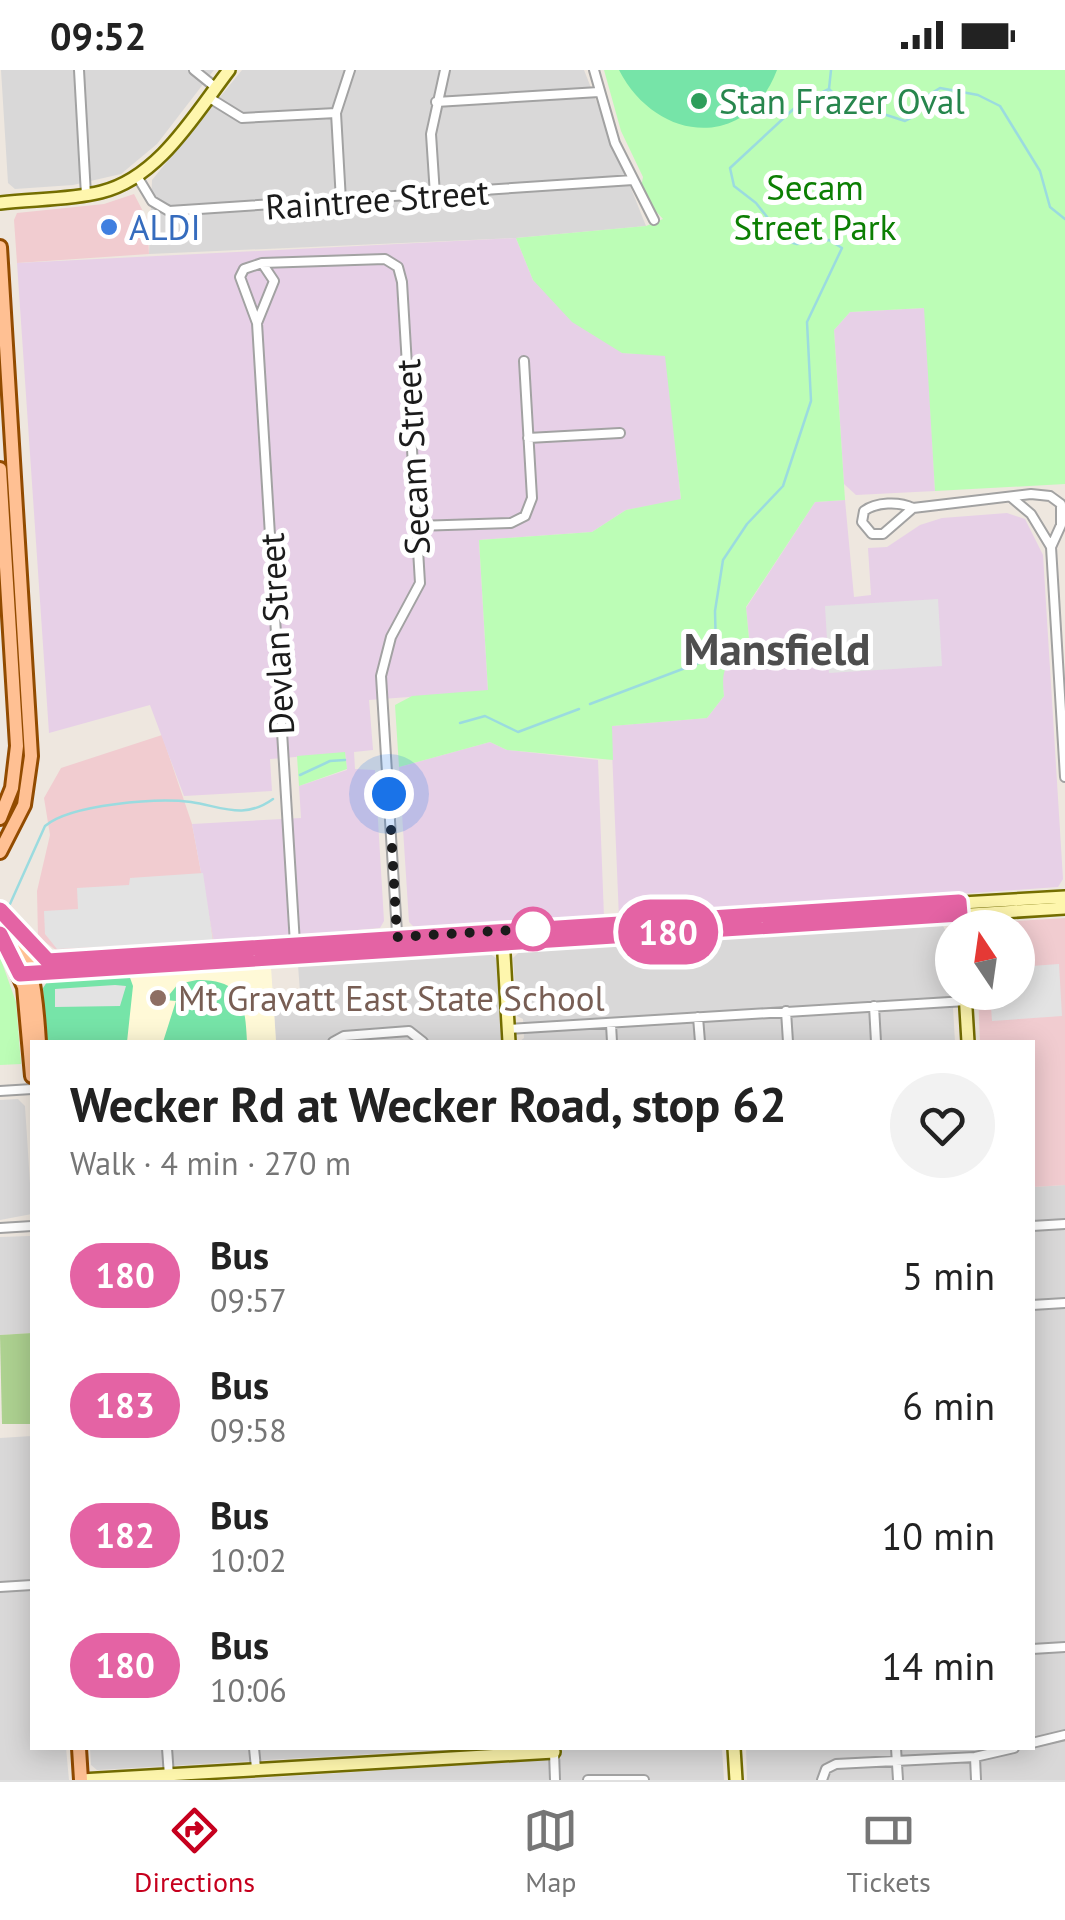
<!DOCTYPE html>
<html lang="en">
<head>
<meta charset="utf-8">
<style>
	body { margin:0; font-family:"PT Sans",sans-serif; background:#f2f2f2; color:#222; height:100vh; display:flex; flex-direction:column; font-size:38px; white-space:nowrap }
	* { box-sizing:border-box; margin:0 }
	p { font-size:32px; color:#767676 }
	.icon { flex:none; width:55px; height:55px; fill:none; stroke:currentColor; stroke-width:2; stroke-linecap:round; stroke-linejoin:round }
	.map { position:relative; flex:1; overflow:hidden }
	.sheet { position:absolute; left:30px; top:970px; width:1005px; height:710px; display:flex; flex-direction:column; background:#fff; border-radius:0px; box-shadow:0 5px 25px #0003 }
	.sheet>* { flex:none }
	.badge { padding:0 20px; border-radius:32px; font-size:35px; line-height:65px }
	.needle { width:65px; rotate:347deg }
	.fabs { position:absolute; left:935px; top:840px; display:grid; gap:20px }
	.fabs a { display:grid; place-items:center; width:100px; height:100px; border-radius:50%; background:#fff; box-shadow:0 5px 25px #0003; font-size:50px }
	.you { position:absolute; width:50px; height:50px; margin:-25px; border:8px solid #fff; border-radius:50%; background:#1a73e8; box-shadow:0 0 0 15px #1a73e833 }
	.map>.badge { position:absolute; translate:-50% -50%; box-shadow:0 0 0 5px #fff }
	.round { display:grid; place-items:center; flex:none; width:105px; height:105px; border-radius:52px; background:#f2f2f2 }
	.head { display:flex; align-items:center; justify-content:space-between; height:170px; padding:0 40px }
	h1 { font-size:48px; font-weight:700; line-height:75px }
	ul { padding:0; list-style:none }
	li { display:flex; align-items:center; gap:30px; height:130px; padding:0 40px }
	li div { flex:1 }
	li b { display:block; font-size:38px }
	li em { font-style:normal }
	li .badge { min-width:110px; font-weight:700; text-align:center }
	.status { display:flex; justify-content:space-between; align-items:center; height:70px; padding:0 50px; background:#fff; direction:ltr }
	.status svg { height:28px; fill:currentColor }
	.dock { display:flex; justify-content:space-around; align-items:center; height:140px; border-top:2px solid #e0e0e0; background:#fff; font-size:28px; color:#767676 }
	.dock a { display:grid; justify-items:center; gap:5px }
	.dock .on { color:#c6001e }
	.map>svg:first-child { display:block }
	.residential { fill:#d9d8d8 }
	.commercial { fill:#f1ccd0 }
	.industrial { fill:#e7d0e7 }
	.education { fill:#fff9d7 }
	.forest { fill:#add190 }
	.park { fill:#bcfdb6 }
	.pitch { fill:#76e4a8 }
	.parking { fill:#e3e3e3 }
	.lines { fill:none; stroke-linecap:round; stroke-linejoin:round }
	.stream { stroke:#9bdbdf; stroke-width:2.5 }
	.street-casing { stroke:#a2a2a2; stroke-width:12 }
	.secondary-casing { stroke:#746e00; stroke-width:16 }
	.primary-casing { stroke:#924b00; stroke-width:18 }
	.street { stroke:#fff; stroke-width:8 }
	.secondary { stroke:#fef6ad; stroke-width:11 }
	.primary { stroke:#ffc093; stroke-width:12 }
	.line-casing { stroke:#fff; stroke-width:22 }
	.line { stroke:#e463a4; stroke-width:15 }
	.walk { stroke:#1b1b1b; stroke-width:10; stroke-dasharray:0 18 }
	.leisure-dot { fill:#2e9e5b; stroke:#fff; stroke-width:4 }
	.shop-dot { fill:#3f7fe0; stroke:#fff; stroke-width:4 }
	.stop-dot { fill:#fff; stroke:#e463a4; stroke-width:5 }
	.education-dot { fill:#8d6e63; stroke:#fff; stroke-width:4 }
	.labels { text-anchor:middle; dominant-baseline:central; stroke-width:10; stroke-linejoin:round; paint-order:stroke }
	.leisure-label { font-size:35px; fill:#27864d; stroke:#fff; text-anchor:start }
	.park-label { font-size:35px; fill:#0c7f03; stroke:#fff }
	.street-label { font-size:35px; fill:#1b1b1b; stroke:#fff }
	.shop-label { font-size:35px; fill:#366cbe; stroke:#fff; text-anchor:start }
	.education-label { font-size:35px; fill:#785e54; stroke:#fff; text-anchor:start }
	.district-label { font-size:45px; font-weight:bold; fill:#4e4e4e; stroke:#fff }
</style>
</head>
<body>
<div class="status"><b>09:52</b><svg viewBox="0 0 49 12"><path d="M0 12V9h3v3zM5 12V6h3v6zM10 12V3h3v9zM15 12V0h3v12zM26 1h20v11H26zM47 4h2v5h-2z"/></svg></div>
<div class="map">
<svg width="1065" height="1710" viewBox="0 0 1065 1710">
	<rect width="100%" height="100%" fill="#eee7df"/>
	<path class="residential" d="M 1,0 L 214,0 L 157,74 L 121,104 L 73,115 L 15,119 L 8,113 Z
		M 242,0 L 584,0 L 646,156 L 516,168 L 149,184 L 152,110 Z
		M 943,856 L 949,867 L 955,972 L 519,972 L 524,968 L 523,949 L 517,946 L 513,888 L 520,881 Z
		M 489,883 L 496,888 L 501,972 L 276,972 L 274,938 L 301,936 L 298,895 Z
		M 18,1029 L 25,1036 L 32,1144 L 0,1150 L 0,1030 Z
		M 1065,1115 L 1065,1710 L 747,1710 L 746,1678 L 1032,1678 L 1033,1117 Z
		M 30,1166 L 32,1263 L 0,1265 L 0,1167 Z
		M 32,1366 L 32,1678 L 66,1678 L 69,1710 L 0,1710 L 0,1368 Z
		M 90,1678 L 474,1678 L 97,1700 L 91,1695 Z
		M 561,1678 L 722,1678 L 724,1710 L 229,1710 L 561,1689 Z"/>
	<path class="commercial" d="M 134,124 L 147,149 L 149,184 L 17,193 L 14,150 L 17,143 L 104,134 Z
		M 162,665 L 192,754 L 214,872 L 56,880 L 38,867 L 37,821 L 50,765 L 44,728 L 61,698 Z
		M 1065,848 L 1065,1115 L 1033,1117 L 1032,972 L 980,972 L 978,923 L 1018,922 L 1018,858 L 978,858 L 983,853 Z"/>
	<path class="industrial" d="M 516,168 L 533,210 L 622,283 L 666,285 L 681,430 L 626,440 L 592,462 L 479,470 L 488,621 L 369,630 L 373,680 L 354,682 L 355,699 L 375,700 L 384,851 L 380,858 L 214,872 L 192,754 L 301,748 L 299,716 L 347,700 L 345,683 L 270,689 L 272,721 L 184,726 L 150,635 L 49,663 L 17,193 Z
		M 925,238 L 935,421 L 856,425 L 844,414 L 834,260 L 850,242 Z
		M 845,430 L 854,527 L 871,525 L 868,478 L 887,477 L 920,455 L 942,448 L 1007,443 L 1025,449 L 1043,485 L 1063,809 L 1058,817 L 619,848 L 611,656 L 707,648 L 724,626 L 721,602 L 727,590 L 750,578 L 746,538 L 815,432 Z
		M 490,672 L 507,680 L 598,690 L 604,847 L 416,859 L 409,852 L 399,697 Z"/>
	<path class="education" d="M 271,897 L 276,972 L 46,972 L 43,918 L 50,911 Z"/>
	<path class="forest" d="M 32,1263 L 32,1354 L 2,1354 L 0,1265 Z"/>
	<path class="park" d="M 604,0 L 1065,0 L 1065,414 L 935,421 L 924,238 L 850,242 L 834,260 L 845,430 L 815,432 L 746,537 L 750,579 C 725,592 721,598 724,626 L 707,648 L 612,656 L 613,690 L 507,680 L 490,672 L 399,697 L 395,635 L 412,626 L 488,620 L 479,470 L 592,462 L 626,440 L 681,429 L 665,286 L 622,283 L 572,252 L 533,210 L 516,168 L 646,156 L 663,149 L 640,124 L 643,107 L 621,61 Z
		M 345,682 L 347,699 L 299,716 L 297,686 Z
		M 0,887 L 16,932 L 21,994 L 0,995 Z"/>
	<path class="pitch" d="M 619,0 L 777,0 C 746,82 656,72 619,0 Z
		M 129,905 L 133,916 L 127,972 L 46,972 L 43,918 L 47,912 Z
		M 197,910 C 243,909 245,934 247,972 L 163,972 L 176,931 L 165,930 L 178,914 Z"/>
	<path class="parking" d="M 938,529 L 942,596 L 829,603 L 825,536 Z
		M 203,803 L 213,871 L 57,879 L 45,864 L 44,841 L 78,839 L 77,818 L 129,815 L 130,808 Z
		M 1059,894 L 1062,946 L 992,951 L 990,923 L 1018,922 L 1018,897 Z
		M 115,915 L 126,916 L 120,936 L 55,937 L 55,919 Z"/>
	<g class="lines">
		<path class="stream" d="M 831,0 L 829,19 L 840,30 L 905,51 L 915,46 L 920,30 L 940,18 L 978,25 L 1000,36 L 1040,101 L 1050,137 L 1065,149
			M 590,634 L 709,589 L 716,581 L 715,541 L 723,490 L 747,454 L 783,416 L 811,331 L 807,252 L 842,178 L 829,170 L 797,174 L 786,171 L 756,133 L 734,116 L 730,98 L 800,33 L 829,19
			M 460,653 L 485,646 L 518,662 L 579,639
			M 300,705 L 330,691 L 345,690
			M 10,834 L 45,756 C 71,734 157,728 191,732 C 223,737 244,750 273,729"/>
		<defs>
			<path id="street" d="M 79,0 L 86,125
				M 194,0 L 215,17
				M 594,0 L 615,73 L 654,150
				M 208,27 L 242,48 L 336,43
				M 436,32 L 599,22
				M 137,106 L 152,131 L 169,141 L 633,110
				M 435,125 L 431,64 L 445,0
				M 341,131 L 336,43 L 350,0
				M 262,193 L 385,189 L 398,197 L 402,212 L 420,513 L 391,567 L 381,606 L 398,879
				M 257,253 L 274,211 L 262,193 L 244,199 L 240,207 L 257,253 L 295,874
				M 528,368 L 620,363
				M 1012,428 L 1031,444 L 1051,477
				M 913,438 L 883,464 L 872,464 L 862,452 L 864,441 C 876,432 899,431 913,438 L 1031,424 L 1050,426 L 1061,434 L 1061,455 L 1051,477 L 1065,707
				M 416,456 L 511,453 L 525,446 L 532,428 L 524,291
				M 874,936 L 876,972
				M 786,941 L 788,972
				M 698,947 L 700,972
				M 611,954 L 612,972
				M 508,959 L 966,931
				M 333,972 L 344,966 L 409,961 L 423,972
				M 0,1021 L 32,1019
				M 1032,1156 L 1065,1154
				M 0,1158 L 32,1156
				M 1032,1235 L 1065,1233
				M 0,1517 L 32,1515
				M 1032,1579 L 1065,1577
				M 1032,1673 L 1065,1665
				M 167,1678 L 169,1706
				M 254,1678 L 256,1698
				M 896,1678 L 898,1710
				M 554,1682 L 555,1710
				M 975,1687 L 976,1710
				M 588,1710 L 644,1710
				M 822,1710 L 826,1699 L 836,1694 L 975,1687 L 1014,1678"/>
			<path id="secondary" d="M 0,133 C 33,129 69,130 101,122 C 159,108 195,44 229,0
				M 503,867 L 509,972
				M 22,895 L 578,855 L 1065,827
				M 26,904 L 1065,838
				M 965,922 L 968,972
				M 734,1678 L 736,1710
				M 81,1710 L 554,1682 L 553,1678"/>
			<path id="primary" d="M 0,177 L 31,686 L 24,735 L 0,782
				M 0,399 L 17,676 L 12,718 L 0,748
				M 0,840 C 33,879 36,924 39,972
				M 21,863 L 48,891
				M 0,864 L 24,917 L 32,1006
				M 79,1678 L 81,1710"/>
		</defs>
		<use href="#street" class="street-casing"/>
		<use href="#secondary" class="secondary-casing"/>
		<use href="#primary" class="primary-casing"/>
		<use href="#street" class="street"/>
		<use href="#secondary" class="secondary"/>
		<use href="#primary" class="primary"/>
	</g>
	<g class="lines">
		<defs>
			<path id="line" d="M 0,840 L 48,891 L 959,832 L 960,844 L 20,904 L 0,864"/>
		</defs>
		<use href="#line" class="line-casing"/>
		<use href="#line" class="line"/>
		<path class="walk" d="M 389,724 L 397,867 L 547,858 L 533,859"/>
	</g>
	<circle class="leisure-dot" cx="699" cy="31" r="10"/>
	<circle class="shop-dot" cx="109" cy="157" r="10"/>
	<circle class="stop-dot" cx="533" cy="859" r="20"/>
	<circle class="education-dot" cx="158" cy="928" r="10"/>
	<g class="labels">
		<g class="leisure-label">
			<text x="719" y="31">Stan Frazer Oval</text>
		</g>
		<g class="park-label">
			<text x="815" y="117">Secam<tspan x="815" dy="40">Street Park</tspan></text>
		</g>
		<g class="street-label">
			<text transform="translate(377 129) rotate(-4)">Raintree Street</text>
			<text transform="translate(412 387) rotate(-93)">Secam Street</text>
			<text transform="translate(276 564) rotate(-93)">Devlan Street</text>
		</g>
		<g class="shop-label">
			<text x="129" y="157">ALDI</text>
		</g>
		<g class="education-label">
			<text x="178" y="928">Mt Gravatt East State School</text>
		</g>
		<g class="district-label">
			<text x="777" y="578">Mansfield</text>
		</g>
	</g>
</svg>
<div class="fabs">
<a><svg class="needle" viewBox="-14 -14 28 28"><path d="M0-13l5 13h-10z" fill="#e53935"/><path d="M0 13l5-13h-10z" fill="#767676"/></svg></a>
</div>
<div class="you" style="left:389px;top:724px"></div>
<b class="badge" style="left:668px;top:862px;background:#e463a4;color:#fff">180</b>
<section class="sheet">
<div class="head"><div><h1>Wecker Rd at Wecker Road, stop 62</h1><p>Walk · 4 min · 270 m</p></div><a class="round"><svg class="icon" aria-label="heart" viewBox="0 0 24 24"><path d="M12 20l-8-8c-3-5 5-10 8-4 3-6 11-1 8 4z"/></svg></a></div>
<ul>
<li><span class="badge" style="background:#e463a4;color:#fff">180</span><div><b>Bus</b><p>09:57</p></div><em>5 min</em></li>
<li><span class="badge" style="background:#e463a4;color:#fff">183</span><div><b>Bus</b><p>09:58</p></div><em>6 min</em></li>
<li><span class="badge" style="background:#e463a4;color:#fff">182</span><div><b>Bus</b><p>10:02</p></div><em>10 min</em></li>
<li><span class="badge" style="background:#e463a4;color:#fff">180</span><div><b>Bus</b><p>10:06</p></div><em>14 min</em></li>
</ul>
</section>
</div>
<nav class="dock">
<a class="on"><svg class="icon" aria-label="directions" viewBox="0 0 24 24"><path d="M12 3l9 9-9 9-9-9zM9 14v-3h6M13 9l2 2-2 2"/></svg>Directions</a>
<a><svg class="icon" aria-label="map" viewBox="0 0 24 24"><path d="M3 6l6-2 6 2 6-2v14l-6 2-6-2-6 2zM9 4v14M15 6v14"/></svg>Map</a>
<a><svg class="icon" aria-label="tickets" viewBox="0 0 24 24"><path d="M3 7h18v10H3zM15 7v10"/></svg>Tickets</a>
</nav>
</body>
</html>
